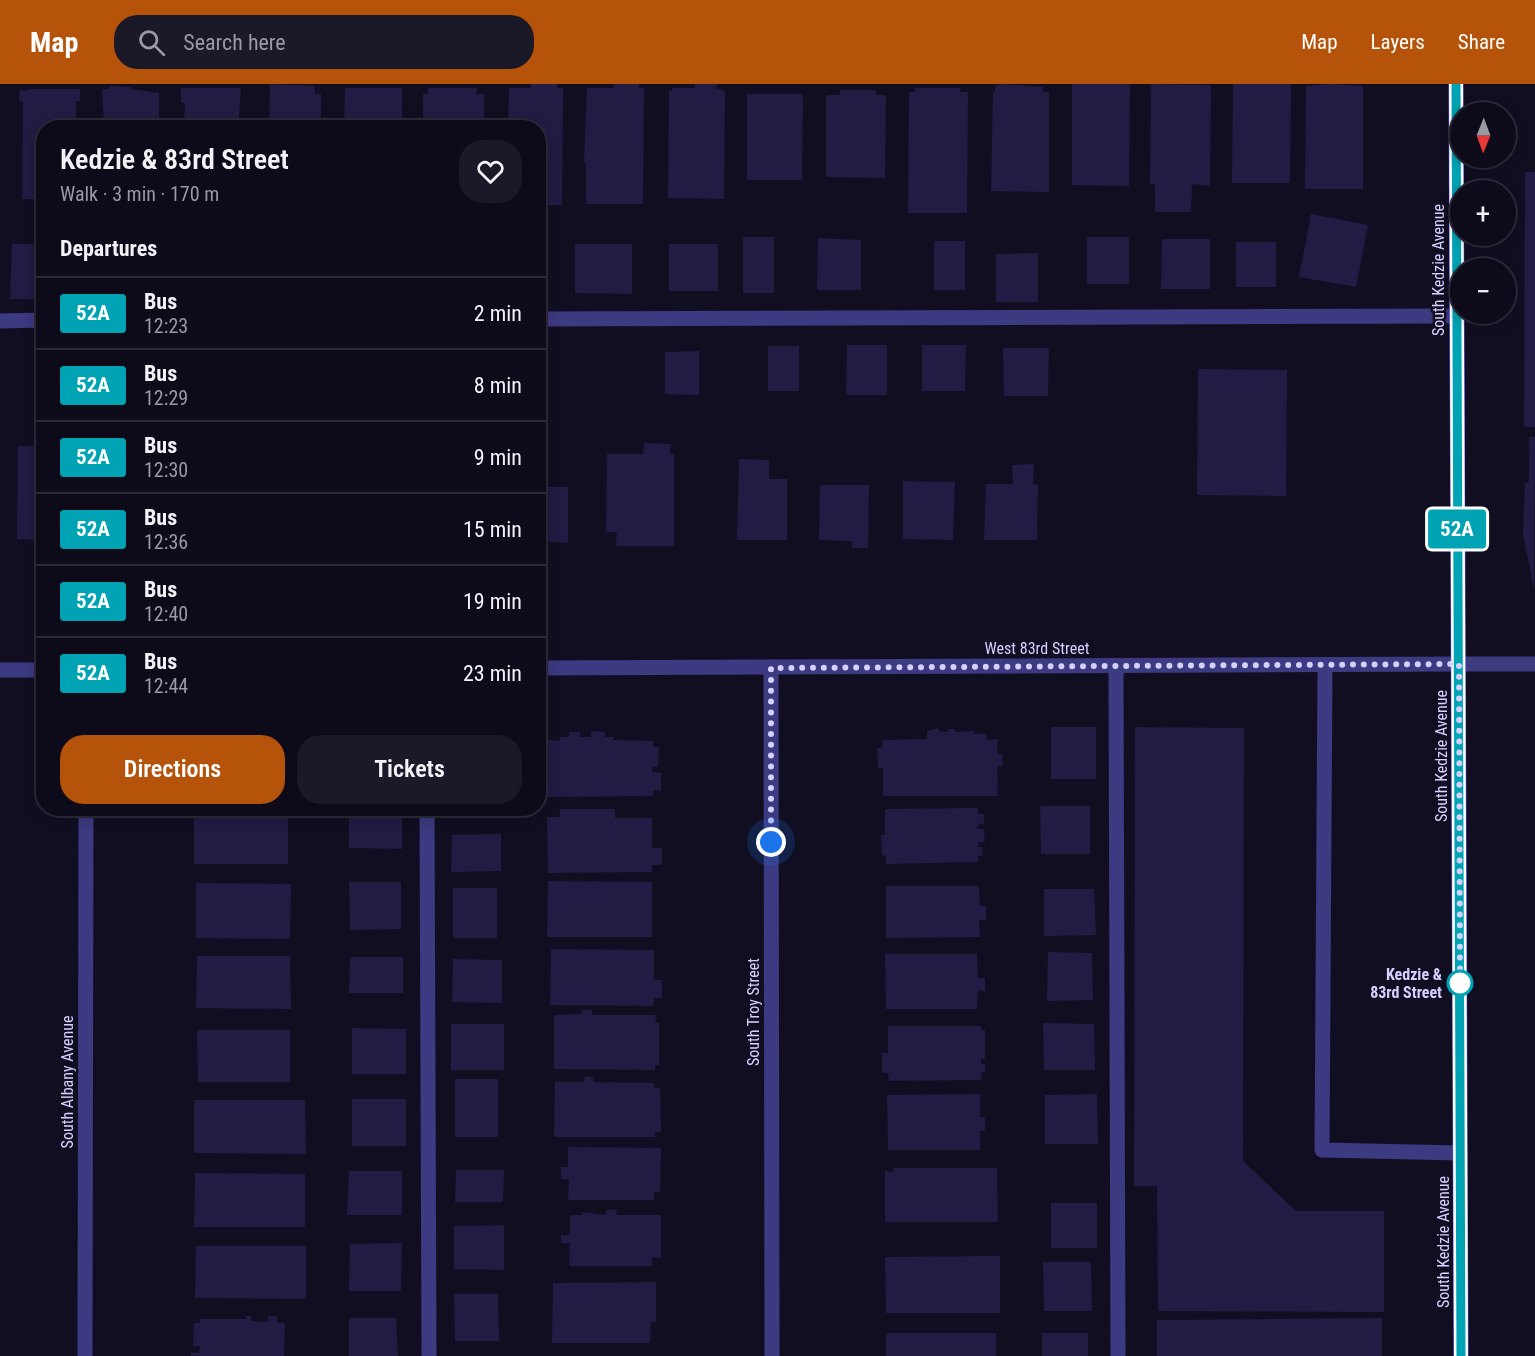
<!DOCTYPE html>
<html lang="en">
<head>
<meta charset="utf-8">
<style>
	body { margin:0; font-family:"Roboto Condensed",sans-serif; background:#1b1827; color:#f1f3f6; height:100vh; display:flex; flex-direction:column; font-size:22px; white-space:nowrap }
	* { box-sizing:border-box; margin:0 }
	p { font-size:20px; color:#9a9aa2 }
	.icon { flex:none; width:33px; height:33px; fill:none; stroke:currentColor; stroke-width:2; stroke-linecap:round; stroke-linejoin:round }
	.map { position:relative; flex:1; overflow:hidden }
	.side { position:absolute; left:36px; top:36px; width:510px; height:696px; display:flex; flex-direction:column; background:#0d0a1a; border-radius:24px; box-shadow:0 3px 15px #0003,0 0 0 2px #2d2b39 }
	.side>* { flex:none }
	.badge { padding:0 12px; border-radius:4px; font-size:21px; line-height:39px }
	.needle { width:39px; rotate:181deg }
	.buttons { position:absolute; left:1450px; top:18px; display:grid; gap:12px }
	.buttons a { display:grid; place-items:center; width:66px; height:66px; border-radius:50%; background:#0d0a1a; box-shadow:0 3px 15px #0003,0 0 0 2px #2d2b39; font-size:30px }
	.you { position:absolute; width:30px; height:30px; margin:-15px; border:4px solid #fff; border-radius:50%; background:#1a73e8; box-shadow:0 0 0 9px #1a73e833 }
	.map>.badge { position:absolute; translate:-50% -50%; box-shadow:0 0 0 3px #fff }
	h2 { padding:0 24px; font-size:22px; line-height:54px }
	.round { display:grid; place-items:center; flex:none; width:63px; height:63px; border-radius:24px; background:#1b1827 }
	.head { display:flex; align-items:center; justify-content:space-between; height:102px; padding:0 24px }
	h1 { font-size:28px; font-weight:600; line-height:45px }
	.cta { display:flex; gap:12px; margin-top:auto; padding:12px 24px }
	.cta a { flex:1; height:69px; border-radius:24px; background:#b45309; color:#fff; font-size:24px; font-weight:600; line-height:69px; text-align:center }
	.cta a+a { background:#1b1827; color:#f1f3f6 }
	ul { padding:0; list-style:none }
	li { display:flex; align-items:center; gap:18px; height:72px; padding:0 24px; border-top:2px solid #2d2b39 }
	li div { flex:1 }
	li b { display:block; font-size:22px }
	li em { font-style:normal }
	li .badge { min-width:66px; font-weight:700; text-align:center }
	header { display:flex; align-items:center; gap:36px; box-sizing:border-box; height:84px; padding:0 30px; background:#b45309; color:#fff }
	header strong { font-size:28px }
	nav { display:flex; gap:33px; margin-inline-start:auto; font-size:21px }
	.search { width:420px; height:54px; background:#1b1827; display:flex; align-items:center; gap:15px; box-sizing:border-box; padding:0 21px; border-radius:24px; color:#9a9aa2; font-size:22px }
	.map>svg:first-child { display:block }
	.building { fill:#221b43 }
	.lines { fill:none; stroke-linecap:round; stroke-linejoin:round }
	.service { stroke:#3c3a80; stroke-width:15 }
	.minor { stroke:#3c3a80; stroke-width:15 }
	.tertiary { stroke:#3c3a80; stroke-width:15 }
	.secondary { stroke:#6b6afc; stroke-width:15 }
	.line-casing { stroke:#fff; stroke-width:14 }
	.line { stroke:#00a3b4; stroke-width:9 }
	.walk { stroke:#d5d1fe; stroke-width:6; stroke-dasharray:0 10.8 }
	.stop-dot { fill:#fff; stroke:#00a3b4; stroke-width:3 }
	.labels { text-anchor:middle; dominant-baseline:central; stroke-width:5; stroke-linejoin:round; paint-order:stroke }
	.street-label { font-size:16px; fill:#d5d1fe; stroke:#110e22 }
	.stop-label { font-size:16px; font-weight:bold; fill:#d5d1fe; stroke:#110e22; text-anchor:end }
</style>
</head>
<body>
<header>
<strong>Map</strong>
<div class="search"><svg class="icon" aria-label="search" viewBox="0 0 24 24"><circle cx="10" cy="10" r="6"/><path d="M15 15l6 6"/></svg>Search here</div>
<nav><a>Map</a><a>Layers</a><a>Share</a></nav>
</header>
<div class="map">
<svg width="1535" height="1272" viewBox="0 0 1535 1272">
	<rect width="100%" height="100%" fill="#110e22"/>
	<path class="building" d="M 270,0 L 315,2 L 315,10 L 321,10 L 321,44 L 269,44 Z
		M 531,0 L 557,0 L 557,4 L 563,4 L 562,121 L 538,121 L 538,44 L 508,44 L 509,4 L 531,4 Z
		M 614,0 L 639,0 L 639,4 L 644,4 L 643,120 L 586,120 L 586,79 L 584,79 L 587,4 L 614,4 Z
		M 695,0 L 717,0 L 716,4 L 725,7 L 724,115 L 668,114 L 669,7 L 672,7 L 672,4 L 695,4 Z
		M 1000,0 L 1043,3 L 1043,8 L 1049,8 L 1049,108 L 991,107 L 993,8 L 995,8 L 996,2 Z
		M 1072,0 L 1130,0 L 1129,102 L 1072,101 Z
		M 1151,0 L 1211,1 L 1210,102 L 1192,100 L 1191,128 L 1155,128 L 1155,101 L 1150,100 Z
		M 1233,0 L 1291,0 L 1290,99 L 1232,99 Z
		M 1331,0 L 1363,2 L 1363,105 L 1305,105 L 1306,2 Z
		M 109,2 L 131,3 L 131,5 L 159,9 L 159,44 L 104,44 L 102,5 L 109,5 Z
		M 181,4 L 241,4 L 238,44 L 184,44 L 185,19 L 181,19 Z
		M 345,4 L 402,4 L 402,44 L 344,44 Z
		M 428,4 L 477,4 L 476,10 L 484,10 L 484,44 L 423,44 L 423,10 L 428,10 Z
		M 915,4 L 961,4 L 960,8 L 968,8 L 967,129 L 908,129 L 909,8 L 915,8 Z
		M 28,5 L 80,5 L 80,17 L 76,17 L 76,44 L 44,44 L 44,115 L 22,115 L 23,18 L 19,17 L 20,6 L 28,7 Z
		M 840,6 L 876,6 L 876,11 L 886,11 L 885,94 L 826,93 L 826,11 L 840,11 Z
		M 747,10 L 803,10 L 802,96 L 747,96 Z
		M 1525,88 L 1535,88 L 1535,343 L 1524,343 Z
		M 1311,130 L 1368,141 L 1356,203 L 1299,193 Z
		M 743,153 L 774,153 L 774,209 L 743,209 Z
		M 1087,153 L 1129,153 L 1129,200 L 1087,200 Z
		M 818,154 L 861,156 L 861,206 L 817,206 Z
		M 1162,155 L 1210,155 L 1210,205 L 1161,205 Z
		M 934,157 L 965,157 L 965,206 L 934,206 Z
		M 1236,158 L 1276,158 L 1276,203 L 1236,203 Z
		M 12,160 L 44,160 L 44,215 L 10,215 Z
		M 575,160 L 632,160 L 632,210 L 575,209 Z
		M 669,160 L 718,160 L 718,207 L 669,207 Z
		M 1038,169 L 1038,218 L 996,218 L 996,170 Z
		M 847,261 L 887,261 L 887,311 L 846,311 Z
		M 922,261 L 966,261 L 965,307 L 922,307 Z
		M 768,262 L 799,262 L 799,307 L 768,307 Z
		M 1003,264 L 1049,264 L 1048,312 L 1004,312 Z
		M 699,267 L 699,311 L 665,310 L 665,268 Z
		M 1198,285 L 1287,286 L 1286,412 L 1197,411 Z
		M 1529,353 L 1535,353 L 1534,506 L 1523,450 L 1525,399 L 1529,398 Z
		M 644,359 L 671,360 L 670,370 L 674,370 L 674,462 L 616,462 L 617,448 L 606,448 L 607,370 L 643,370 Z
		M 18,362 L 44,363 L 44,456 L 17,455 Z
		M 739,375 L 769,376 L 769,395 L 787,395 L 787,456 L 737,456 Z
		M 1034,380 L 1033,400 L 1038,401 L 1037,456 L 984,456 L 986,400 L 1013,400 L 1012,381 Z
		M 903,397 L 955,398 L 953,456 L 903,455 Z
		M 820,401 L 869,401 L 868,464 L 852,464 L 852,457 L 819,456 Z
		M 538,403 L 568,403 L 568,459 L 538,457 Z
		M 1051,643 L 1096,643 L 1096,695 L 1051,695 Z
		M 1135,643 L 1244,644 L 1243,1077 L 1296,1127 L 1384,1127 L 1384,1228 L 1158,1227 L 1157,1102 L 1134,1102 Z
		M 939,644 L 939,647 L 948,648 L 948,645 L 955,645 L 955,648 L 974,647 L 974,650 L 987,650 L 986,656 L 998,655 L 997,670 L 1002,670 L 1003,682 L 997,682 L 998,712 L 883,712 L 883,684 L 878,684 L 877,664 L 882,664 L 882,656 L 927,655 L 927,647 Z
		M 591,647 L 605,648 L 605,653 L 614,653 L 614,656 L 653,657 L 653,663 L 659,663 L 658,683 L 652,682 L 652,688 L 661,689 L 661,707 L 653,706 L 653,712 L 547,713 L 548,656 L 560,657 L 560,653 L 569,653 L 569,648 L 580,648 L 580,653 L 591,653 Z
		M 1040,722 L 1090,722 L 1090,770 L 1041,770 Z
		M 978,724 L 978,730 L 984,730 L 984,739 L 978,741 L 977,745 L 984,745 L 985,758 L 978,758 L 978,763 L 982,763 L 983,772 L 978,772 L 978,778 L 886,780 L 886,772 L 882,771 L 881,751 L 885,751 L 885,725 Z
		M 560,725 L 615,725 L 615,734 L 652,734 L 652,764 L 662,764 L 662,781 L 652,781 L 652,788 L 548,789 L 547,733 L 560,733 Z
		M 349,726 L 402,726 L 402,765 L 349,764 Z
		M 194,727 L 288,727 L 288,780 L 194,780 Z
		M 501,750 L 501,787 L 451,788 L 452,751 Z
		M 548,797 L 652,798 L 652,853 L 547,853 Z
		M 349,798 L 401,798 L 401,845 L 350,846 Z
		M 196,799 L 291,800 L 290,855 L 196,854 Z
		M 886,802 L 979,802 L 980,822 L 986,822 L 986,836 L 979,836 L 980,853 L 886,854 Z
		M 453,804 L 497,804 L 497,854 L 453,854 Z
		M 1044,805 L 1094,805 L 1096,851 L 1044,852 Z
		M 551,865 L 654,866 L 654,896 L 662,896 L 662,914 L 654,914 L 653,922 L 550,921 Z
		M 1048,868 L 1092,869 L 1093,916 L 1047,917 Z
		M 885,870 L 977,870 L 978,894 L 985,894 L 985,907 L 978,906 L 977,925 L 886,925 Z
		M 197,872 L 290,872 L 291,925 L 196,924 Z
		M 350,873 L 403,873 L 403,909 L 349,909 Z
		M 453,875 L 502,876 L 502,919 L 452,918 Z
		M 582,926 L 592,926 L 592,931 L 656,931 L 655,938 L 659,939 L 659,981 L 655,981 L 655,986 L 554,985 L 554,931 L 582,930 Z
		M 1043,939 L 1094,940 L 1095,986 L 1044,986 Z
		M 451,940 L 504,940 L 504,986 L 451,986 Z
		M 888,942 L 981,942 L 981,946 L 985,946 L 985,975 L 981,975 L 981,980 L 985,980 L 985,988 L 981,988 L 982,996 L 889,997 L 888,989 L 882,989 L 882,969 L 888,969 Z
		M 352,944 L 406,945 L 406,990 L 352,990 Z
		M 197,946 L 290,946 L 290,998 L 198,998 Z
		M 585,993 L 594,993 L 593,998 L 654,999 L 654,1004 L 660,1004 L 661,1048 L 655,1048 L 655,1053 L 554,1053 L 555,998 L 584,998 Z
		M 455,995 L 498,995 L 498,1053 L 455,1053 Z
		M 980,1010 L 980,1033 L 985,1033 L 985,1047 L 980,1047 L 980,1066 L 888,1066 L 887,1011 Z
		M 1097,1010 L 1098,1060 L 1045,1060 L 1045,1011 Z
		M 352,1015 L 406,1015 L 406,1062 L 352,1062 Z
		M 194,1016 L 305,1016 L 306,1070 L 194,1069 Z
		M 568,1063 L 661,1064 L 660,1108 L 654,1108 L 654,1116 L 568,1116 L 569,1095 L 561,1095 L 561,1083 L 568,1083 Z
		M 893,1084 L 997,1084 L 998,1138 L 885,1138 L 885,1087 L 893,1088 Z
		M 456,1086 L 504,1086 L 503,1118 L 455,1118 Z
		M 349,1087 L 402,1087 L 402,1131 L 347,1131 Z
		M 195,1089 L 305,1090 L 305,1143 L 194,1143 Z
		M 1051,1119 L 1097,1119 L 1097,1164 L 1051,1164 Z
		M 617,1125 L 616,1131 L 661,1131 L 661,1174 L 652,1173 L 652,1182 L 569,1182 L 570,1159 L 561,1159 L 561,1151 L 570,1151 L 570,1131 L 582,1131 L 582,1128 L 606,1131 L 606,1126 Z
		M 504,1141 L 504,1186 L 454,1185 L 454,1142 Z
		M 402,1159 L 401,1207 L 349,1207 L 350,1160 Z
		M 196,1162 L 306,1162 L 306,1215 L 195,1214 Z
		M 1000,1172 L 1000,1229 L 886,1229 L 885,1173 Z
		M 1043,1178 L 1091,1178 L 1092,1227 L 1044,1227 Z
		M 656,1198 L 656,1238 L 651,1238 L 650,1259 L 552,1259 L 553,1199 Z
		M 454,1210 L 498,1210 L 499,1257 L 455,1257 Z
		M 246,1232 L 251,1232 L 251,1237 L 268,1238 L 268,1232 L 277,1232 L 277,1239 L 285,1239 L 284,1272 L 191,1272 L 191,1269 L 199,1269 L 200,1262 L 193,1262 L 194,1239 L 200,1239 L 200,1235 L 246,1235 Z
		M 349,1234 L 396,1234 L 398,1272 L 349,1272 Z
		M 1382,1234 L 1382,1272 L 1157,1272 L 1157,1236 Z
		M 886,1249 L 996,1249 L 996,1272 L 886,1272 Z
		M 1042,1249 L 1088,1249 L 1088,1272 L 1042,1272 Z"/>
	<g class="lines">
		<path class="service" d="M 538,235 L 1456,232
			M 0,237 L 44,236
			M 1325,581 L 1322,1066 L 1460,1069
			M 1116,582 L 1118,1272
			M 427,724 L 429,1272"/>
		<path class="minor" d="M 1459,580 L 1535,580
			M 771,583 L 772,1272
			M 85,1272 L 86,724"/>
		<path class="tertiary" d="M 538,584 L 1459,580
			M 0,586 L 44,586"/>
		<path class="secondary" d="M 1456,0 L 1461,1272"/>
	</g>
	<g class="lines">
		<defs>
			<path id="line" d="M 1456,0 L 1461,1272"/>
		</defs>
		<use href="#line" class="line-casing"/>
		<use href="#line" class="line"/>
		<path class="walk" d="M 771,758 L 771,584 L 1459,580 L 1460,902 L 1460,899"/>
	</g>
	<circle class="stop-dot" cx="1460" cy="899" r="12"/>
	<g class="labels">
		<g class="street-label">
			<text transform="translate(1438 186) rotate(-90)">South Kedzie Avenue</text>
			<text x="1037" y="564">West 83rd Street</text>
			<text transform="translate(1441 672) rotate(-90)">South Kedzie Avenue</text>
			<text transform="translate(753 928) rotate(-90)">South Troy Street</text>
			<text transform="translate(67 998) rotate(-90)">South Albany Avenue</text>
			<text transform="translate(1443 1158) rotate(-90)">South Kedzie Avenue</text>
		</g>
		<g class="stop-label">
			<text x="1442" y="890">Kedzie &amp;<tspan x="1442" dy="18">83rd Street</tspan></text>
		</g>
	</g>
</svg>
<div class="buttons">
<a><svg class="needle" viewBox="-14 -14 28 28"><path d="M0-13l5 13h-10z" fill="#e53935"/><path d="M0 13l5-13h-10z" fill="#9a9aa2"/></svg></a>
<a>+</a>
<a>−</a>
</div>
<div class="you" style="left:771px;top:758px"></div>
<b class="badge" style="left:1457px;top:445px;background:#00a3b4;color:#fff">52A</b>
<section class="side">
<div class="head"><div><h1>Kedzie &amp; 83rd Street</h1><p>Walk · 3 min · 170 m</p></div><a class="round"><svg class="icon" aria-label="heart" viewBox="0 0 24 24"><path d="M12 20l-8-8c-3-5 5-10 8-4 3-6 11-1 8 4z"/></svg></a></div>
<h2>Departures</h2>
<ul>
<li><span class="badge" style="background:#00a3b4;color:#fff">52A</span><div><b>Bus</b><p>12:23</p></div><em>2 min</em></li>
<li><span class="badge" style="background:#00a3b4;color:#fff">52A</span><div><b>Bus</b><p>12:29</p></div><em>8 min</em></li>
<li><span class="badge" style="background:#00a3b4;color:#fff">52A</span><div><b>Bus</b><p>12:30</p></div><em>9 min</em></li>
<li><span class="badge" style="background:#00a3b4;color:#fff">52A</span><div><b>Bus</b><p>12:36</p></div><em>15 min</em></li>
<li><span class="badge" style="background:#00a3b4;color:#fff">52A</span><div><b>Bus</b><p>12:40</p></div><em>19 min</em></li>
<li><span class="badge" style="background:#00a3b4;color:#fff">52A</span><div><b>Bus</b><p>12:44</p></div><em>23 min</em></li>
</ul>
<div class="cta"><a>Directions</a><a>Tickets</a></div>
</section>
</div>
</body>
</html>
